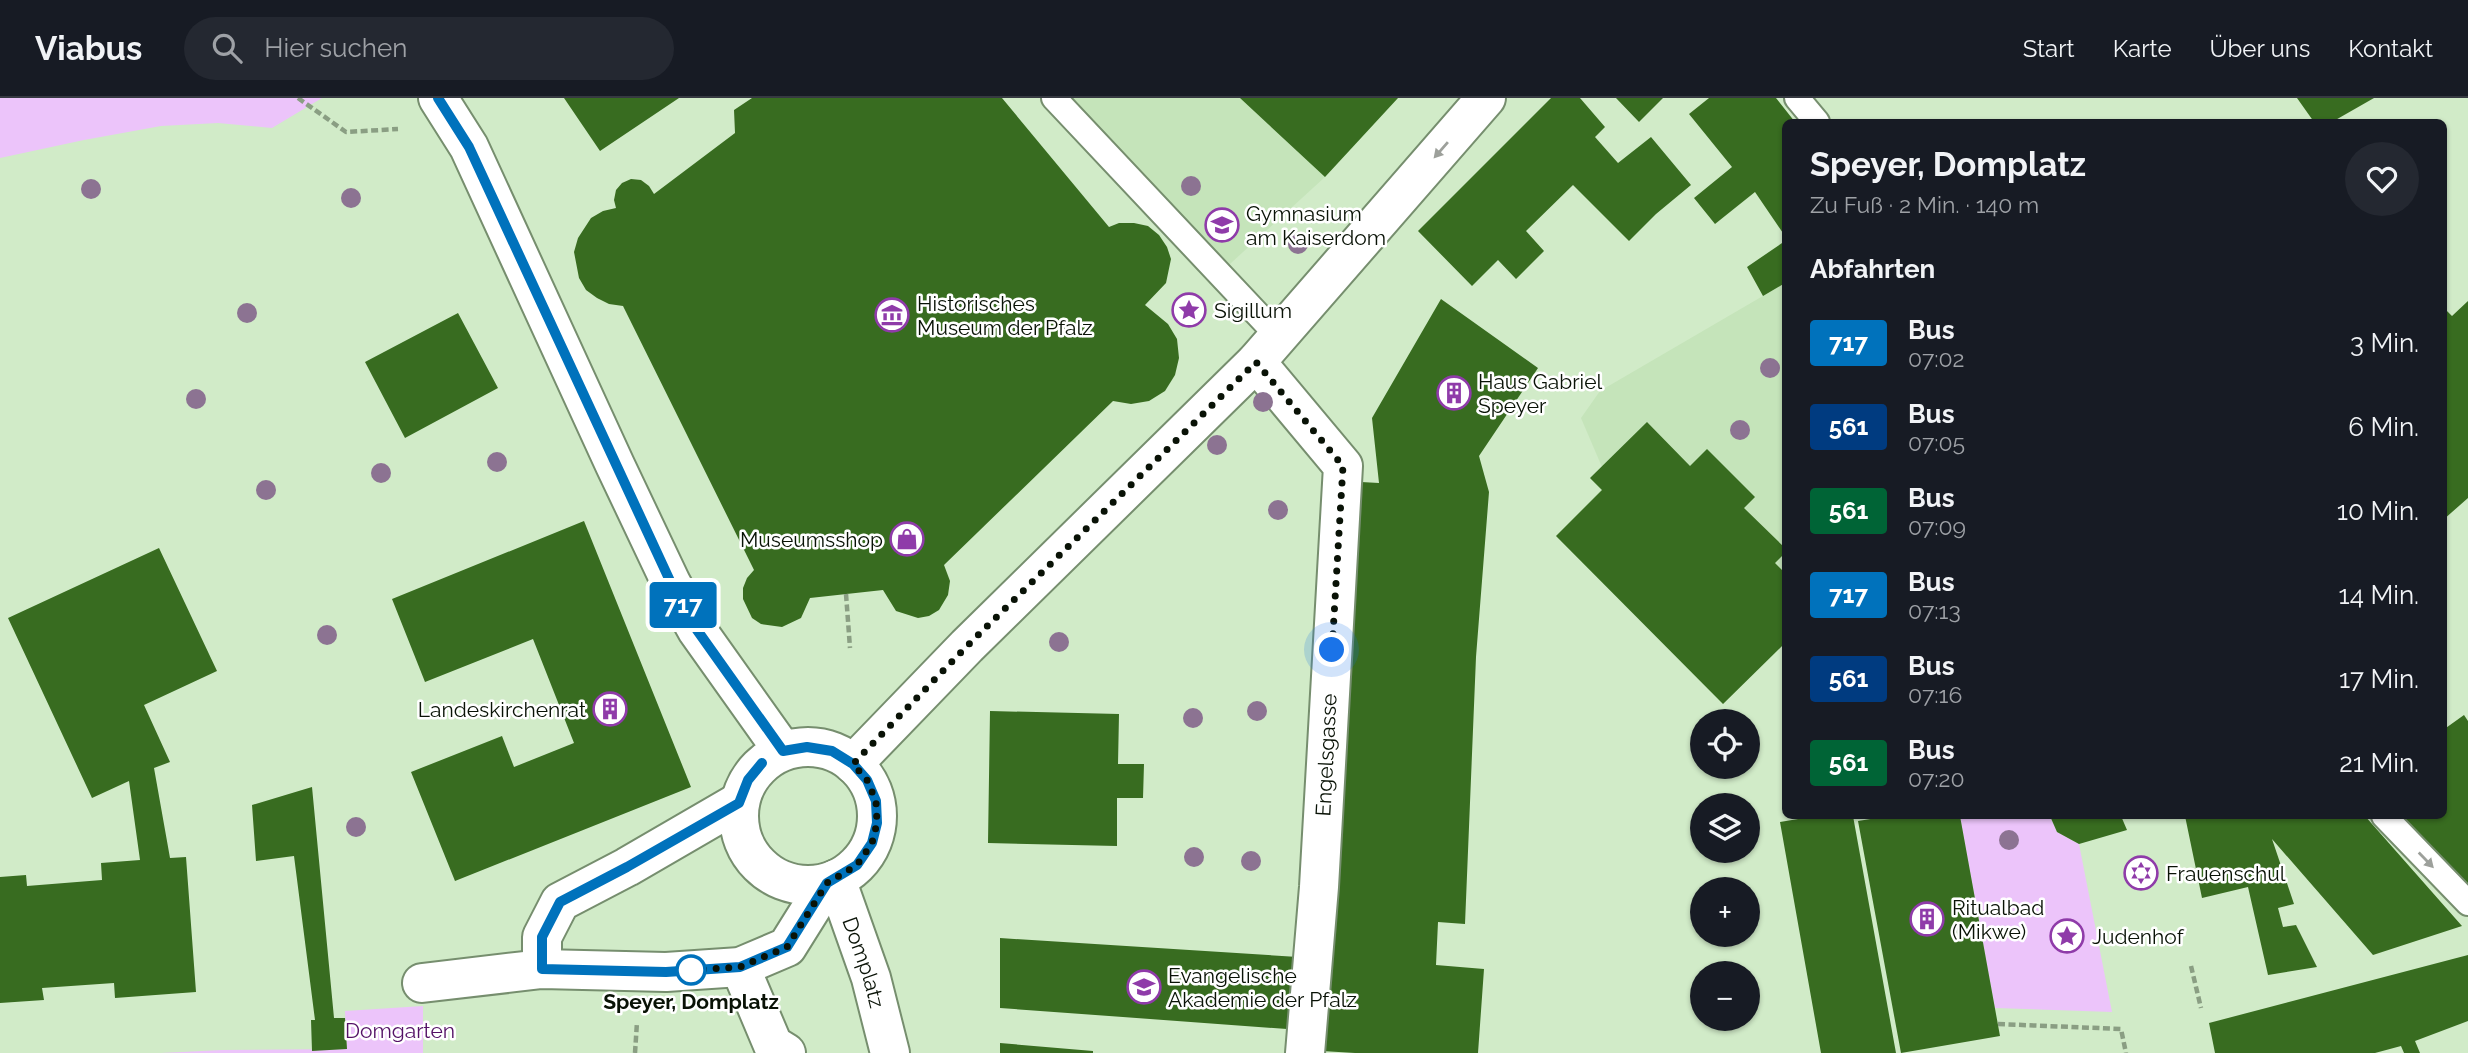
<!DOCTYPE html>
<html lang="de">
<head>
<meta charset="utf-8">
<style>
	body { margin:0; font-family:Raleway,sans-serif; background:#242831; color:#f1f3f6; height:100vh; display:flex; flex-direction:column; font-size:26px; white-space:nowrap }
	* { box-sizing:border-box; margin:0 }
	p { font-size:23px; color:#9ea1a6 }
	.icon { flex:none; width:38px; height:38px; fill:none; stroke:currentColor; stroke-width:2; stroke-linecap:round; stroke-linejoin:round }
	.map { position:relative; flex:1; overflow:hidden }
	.panel { position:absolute; left:1782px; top:21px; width:665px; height:700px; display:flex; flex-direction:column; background:#171b24; border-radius:10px; box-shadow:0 2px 5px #0004 }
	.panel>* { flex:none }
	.badge { padding:0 14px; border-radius:5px; font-size:24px; line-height:46px }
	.buttons { position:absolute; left:1690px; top:611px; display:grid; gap:14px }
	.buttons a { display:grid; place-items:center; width:70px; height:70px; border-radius:50%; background:#171b24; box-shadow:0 2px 5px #0004; font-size:35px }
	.you { position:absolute; width:35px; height:35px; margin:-18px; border:5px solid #fff; border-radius:50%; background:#1a73e8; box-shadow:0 0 0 10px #1a73e833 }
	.map>.badge { position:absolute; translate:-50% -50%; box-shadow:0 0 0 4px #fff }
	h2 { padding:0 28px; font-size:26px; line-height:63px }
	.round { display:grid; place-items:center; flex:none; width:74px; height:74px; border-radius:37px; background:#242831 }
	.overview { display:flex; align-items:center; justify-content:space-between; height:119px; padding:0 28px }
	h1 { font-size:33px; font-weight:700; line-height:52px }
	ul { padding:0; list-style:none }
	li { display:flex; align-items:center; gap:21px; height:84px; padding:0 28px }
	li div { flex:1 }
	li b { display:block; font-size:26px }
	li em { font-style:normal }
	li .badge { min-width:77px; font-weight:700; text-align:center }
	header { display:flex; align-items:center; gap:42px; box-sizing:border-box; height:98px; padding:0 35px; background:#171b24; border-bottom:2px solid #363941 }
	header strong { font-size:33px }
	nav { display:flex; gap:38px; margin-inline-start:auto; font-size:24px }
	.search { width:490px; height:63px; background:#242831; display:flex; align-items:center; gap:18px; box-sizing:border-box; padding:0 24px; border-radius:38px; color:#9ea1a6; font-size:26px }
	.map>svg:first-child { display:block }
	.built { fill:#c5e4ba }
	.green { fill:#ecc4fa }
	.building { fill:#386c20 }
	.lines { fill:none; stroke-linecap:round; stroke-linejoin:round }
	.lane-casing { stroke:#768e6e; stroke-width:28 }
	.street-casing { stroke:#768e6e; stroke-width:42 }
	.path { stroke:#8a9e83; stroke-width:4.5; stroke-dasharray:7 3.5; stroke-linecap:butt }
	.lane { stroke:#fff; stroke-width:24 }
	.street { stroke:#fff; stroke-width:38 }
	.tree { fill:#8c7392 }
	.oneway { fill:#9da09b }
	.line-casing { stroke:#fff; stroke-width:16 }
	.line { stroke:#0072bc; stroke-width:10 }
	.walk { stroke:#091206; stroke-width:7; stroke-dasharray:0 12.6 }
	.stop-dot { fill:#fff; stroke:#0072bc; stroke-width:3.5 }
	.labels { text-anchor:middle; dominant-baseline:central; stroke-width:5; stroke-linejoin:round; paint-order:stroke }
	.poi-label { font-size:21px; fill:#091206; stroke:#fff; text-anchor:start }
	.street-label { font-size:21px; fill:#091206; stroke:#fff }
	.stop-label { font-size:21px; font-weight:bold; fill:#091206; stroke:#fff }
	.park-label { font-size:21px; fill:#541166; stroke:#fff }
</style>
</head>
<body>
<header>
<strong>Viabus</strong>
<div class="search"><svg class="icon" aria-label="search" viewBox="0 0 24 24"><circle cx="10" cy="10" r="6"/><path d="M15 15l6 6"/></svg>Hier suchen</div>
<nav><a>Start</a><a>Karte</a><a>Über uns</a><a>Kontakt</a></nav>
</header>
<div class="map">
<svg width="2468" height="955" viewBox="0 0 2468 955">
	<rect width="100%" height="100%" fill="#d1ebc8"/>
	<path class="built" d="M 1054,0 L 1398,0 L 1325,79 L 1219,176 Z
		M 1785,185 L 1785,545 L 1723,606 L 1556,438 L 1601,392 L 1590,380 L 1602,369 L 1581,320 L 1600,293 Z"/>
	<path class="green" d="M 0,0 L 322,0 L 272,30 L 218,25 L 161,28 L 84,42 L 0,60 Z
		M 1960,718 L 2050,718 L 2057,734 L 2079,746 L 2112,914 L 1995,910 Z
		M 423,908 L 423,955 L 161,955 L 222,952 L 347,951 L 345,913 Z"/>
	<path class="building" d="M 564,0 L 679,0 L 600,53 Z
		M 752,0 L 1002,0 L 1109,129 L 1119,125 L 1134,125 L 1148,128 L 1159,137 L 1167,149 L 1171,161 L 1166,185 L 1145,207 L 1168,226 L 1177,241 L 1179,260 L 1175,277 L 1165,293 L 1149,303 L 1131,306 L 1113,303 L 944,467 L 950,483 L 948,497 L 939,512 L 929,518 L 918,520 L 896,513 L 883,492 L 810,500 L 801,520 L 782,529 L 761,526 L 752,520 L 743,501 L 743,490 L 747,480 L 754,472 L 623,208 L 609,206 L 597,200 L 586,192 L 579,180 L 574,154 L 578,140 L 591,120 L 603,113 L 616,110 L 614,102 L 616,92 L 622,85 L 631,81 L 641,82 L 649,88 L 654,96 L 735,35 L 734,12 Z
		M 1240,0 L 1398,0 L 1325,79 Z
		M 1551,0 L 1580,0 L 1605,29 L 1595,39 L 1618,65 L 1651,39 L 1691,87 L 1656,116 L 1629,143 L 1573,87 L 1526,133 L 1544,153 L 1516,181 L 1498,162 L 1472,188 L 1418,133 Z
		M 1616,0 L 1663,0 L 1639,24 Z
		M 1709,0 L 1776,0 L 1795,24 L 1785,24 L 1785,138 L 1755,94 L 1715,126 L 1694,100 L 1732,69 L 1689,16 Z
		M 2297,0 L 2374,0 L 2332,24 L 2314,24 Z
		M 1785,143 L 1785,185 L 1763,198 L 1747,169 Z
		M 1441,201 L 1538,270 L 1479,358 L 1489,394 L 1476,559 L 1465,826 L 1438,824 L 1436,867 L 1484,871 L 1478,955 L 1355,955 L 1322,953 L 1361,384 L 1379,385 L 1372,320 Z
		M 2468,203 L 2468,400 L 2443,422 L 2443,209 L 2452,218 Z
		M 458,215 L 498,290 L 405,340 L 365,264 Z
		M 1647,324 L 1690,368 L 1707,351 L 1755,399 L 1744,410 L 1785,450 L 1785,455 L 1775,465 L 1785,475 L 1785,545 L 1723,606 L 1556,438 L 1602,392 L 1590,380 Z
		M 584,423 L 691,689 L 455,783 L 411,674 L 502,638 L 514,669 L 574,645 L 533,541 L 425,584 L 392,501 Z
		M 159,450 L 217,573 L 144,607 L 170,664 L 154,670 L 170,760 L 186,759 L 196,894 L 115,900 L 114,885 L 42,890 L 44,902 L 0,905 L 0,779 L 26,777 L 27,788 L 102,782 L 101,765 L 140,762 L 129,683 L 92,700 L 8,520 Z
		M 990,613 L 1119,616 L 1118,666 L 1144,666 L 1143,700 L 1117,700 L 1117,748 L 988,745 Z
		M 2464,617 L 2468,623 L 2468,787 L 2402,718 L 2443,718 L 2443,632 Z
		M 312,689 L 334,920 L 345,920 L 347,951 L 312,953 L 311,922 L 315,922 L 294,758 L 256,763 L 252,707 Z
		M 1816,718 L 1853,718 L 1896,955 L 1821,955 L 1780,724 Z
		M 1889,718 L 1960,718 L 2000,938 L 1901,955 L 1858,723 Z
		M 2050,718 L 2121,718 L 2127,732 L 2079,746 L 2057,734 Z
		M 2185,718 L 2365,718 L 2462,828 L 2373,857 L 2272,741 L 2294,806 L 2278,810 L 2283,829 L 2296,827 L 2317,869 L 2268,877 L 2248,789 L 2202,800 Z
		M 1000,840 L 1298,859 L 1287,931 L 1000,910 Z
		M 2468,857 L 2468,923 L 2415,943 L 2420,955 L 2404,955 L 2401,948 L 2375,955 L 2215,955 L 2209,925 Z
		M 1000,945 L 1093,953 L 1093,955 L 1000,955 Z"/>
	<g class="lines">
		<defs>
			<path id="lane" d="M 1054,0 L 1279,239
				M 1797,0 L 1817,24
				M 2384,718 L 2468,805"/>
			<g id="street">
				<path d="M 438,0 L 469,49 L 615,367 L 671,485 L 697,532 L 783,653"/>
				<path d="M 1256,264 L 1343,368 L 1319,789 L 1305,955"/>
				<circle cx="808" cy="718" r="69"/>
				<path d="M 853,666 L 967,548 L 1256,264 L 1486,0"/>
				<path id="s1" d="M 836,781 L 871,880 L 890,955"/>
				<path d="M 740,869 L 773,947 L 786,955"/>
				<path d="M 542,871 L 542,839 L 560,804 L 627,769 L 739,704"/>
				<path d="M 422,885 L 542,871 L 666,874 L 740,869 L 787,849 L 827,785"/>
			</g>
		</defs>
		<use href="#lane" class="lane-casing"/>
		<use href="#street" class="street-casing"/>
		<path class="path" d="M 298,0 L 346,34 L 398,31
			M 846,496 L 850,550
			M 2191,868 L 2201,910
			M 1998,926 L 2121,931 L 2126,955
			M 635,955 L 637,924"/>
		<use href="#lane" class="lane"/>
		<use href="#street" class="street"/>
	</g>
	<g class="tree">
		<circle cx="1191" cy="88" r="10"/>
		<circle cx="91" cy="91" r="10"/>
		<circle cx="351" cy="100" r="10"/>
		<circle cx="1298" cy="146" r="10"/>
		<circle cx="247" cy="215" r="10"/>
		<circle cx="1770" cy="270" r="10"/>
		<circle cx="196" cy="301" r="10"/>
		<circle cx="1263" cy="304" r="10"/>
		<circle cx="1740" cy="332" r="10"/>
		<circle cx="1217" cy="347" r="10"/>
		<circle cx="497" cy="364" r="10"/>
		<circle cx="381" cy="375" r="10"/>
		<circle cx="266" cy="392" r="10"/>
		<circle cx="1278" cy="412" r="10"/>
		<circle cx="327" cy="537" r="10"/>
		<circle cx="1059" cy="544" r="10"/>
		<circle cx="1257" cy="613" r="10"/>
		<circle cx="1193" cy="620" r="10"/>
		<circle cx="356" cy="729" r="10"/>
		<circle cx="2009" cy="742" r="10"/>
		<circle cx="1194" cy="759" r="10"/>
		<circle cx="1251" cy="763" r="10"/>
	</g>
	<defs><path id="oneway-solid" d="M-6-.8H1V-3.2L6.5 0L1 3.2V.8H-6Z" transform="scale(1.75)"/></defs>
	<g class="oneway">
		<use href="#oneway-solid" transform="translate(1441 52) rotate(131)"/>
		<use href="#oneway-solid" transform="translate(2426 762) rotate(46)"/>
	</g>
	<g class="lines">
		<defs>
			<path id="line" d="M 438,0 L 469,49 L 671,485 L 697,532 L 783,653 L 807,649 L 832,653 L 853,666 L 867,682 L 876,703 L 877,725 L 872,745 L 857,767 L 827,785 L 787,849 L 740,869 L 666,874 L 542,871 L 542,839 L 560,804 L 627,769 L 739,705 L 748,682 L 762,665"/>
		</defs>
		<use href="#line" class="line-casing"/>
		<use href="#line" class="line"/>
		<path class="walk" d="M 691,872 L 740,869 L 787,849 L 827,785 L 857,767 L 872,745 L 877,725 L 876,703 L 867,682 L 853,666 L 967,548 L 1256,264 L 1343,368 L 1332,552"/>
	</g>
	<defs>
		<symbol id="school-ring" viewBox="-11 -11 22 22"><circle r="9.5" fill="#fff" stroke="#8f3ba9" stroke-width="1.5"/><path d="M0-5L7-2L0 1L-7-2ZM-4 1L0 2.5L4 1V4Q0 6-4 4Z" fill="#8f3ba9"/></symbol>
		<symbol id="sight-ring" viewBox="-11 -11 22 22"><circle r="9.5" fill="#fff" stroke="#8f3ba9" stroke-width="1.5"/><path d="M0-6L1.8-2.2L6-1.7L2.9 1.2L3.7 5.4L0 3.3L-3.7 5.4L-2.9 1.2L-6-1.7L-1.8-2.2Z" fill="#8f3ba9"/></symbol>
		<symbol id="museum-ring" viewBox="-11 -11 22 22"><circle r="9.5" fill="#fff" stroke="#8f3ba9" stroke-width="1.5"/><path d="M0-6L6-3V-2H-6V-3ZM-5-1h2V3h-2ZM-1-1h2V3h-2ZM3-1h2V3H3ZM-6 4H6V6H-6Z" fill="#8f3ba9"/></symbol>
		<symbol id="building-ring" viewBox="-11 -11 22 22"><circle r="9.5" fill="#fff" stroke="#8f3ba9" stroke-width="1.5"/><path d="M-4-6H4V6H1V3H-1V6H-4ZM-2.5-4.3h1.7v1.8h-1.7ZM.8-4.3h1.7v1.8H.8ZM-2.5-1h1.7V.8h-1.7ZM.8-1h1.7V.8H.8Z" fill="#8f3ba9"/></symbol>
		<symbol id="shop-ring" viewBox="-11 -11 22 22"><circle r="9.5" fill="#fff" stroke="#8f3ba9" stroke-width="1.5"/><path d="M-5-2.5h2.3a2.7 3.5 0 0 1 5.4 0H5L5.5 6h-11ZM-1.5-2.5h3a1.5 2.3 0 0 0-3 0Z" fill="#8f3ba9"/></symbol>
		<symbol id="synagogue-ring" viewBox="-11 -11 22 22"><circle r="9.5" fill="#fff" stroke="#8f3ba9" stroke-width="1.5"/><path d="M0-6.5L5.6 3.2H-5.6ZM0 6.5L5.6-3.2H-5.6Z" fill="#8f3ba9"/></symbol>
		<symbol id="university-ring" viewBox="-11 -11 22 22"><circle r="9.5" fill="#fff" stroke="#8f3ba9" stroke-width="1.5"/><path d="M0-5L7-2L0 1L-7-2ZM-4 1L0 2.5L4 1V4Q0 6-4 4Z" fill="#8f3ba9"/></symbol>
	</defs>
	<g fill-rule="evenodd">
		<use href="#school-ring" x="1203" y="108" width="38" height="38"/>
		<use href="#sight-ring" x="1170" y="193" width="38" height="38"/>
		<use href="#museum-ring" x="873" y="198" width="38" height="38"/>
		<use href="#building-ring" x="1435" y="276" width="38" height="38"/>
		<use href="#shop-ring" x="888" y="422" width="38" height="38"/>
		<use href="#building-ring" x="591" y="592" width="38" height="38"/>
		<use href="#synagogue-ring" x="2122" y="756" width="38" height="38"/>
		<use href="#building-ring" x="1908" y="802" width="38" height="38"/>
		<use href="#sight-ring" x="2048" y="819" width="38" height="38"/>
		<use href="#university-ring" x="1125" y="870" width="38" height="38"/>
	</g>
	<circle class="stop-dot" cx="691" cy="872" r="14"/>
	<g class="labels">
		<g class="poi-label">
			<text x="1246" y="115">Gymnasium<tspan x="1246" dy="24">am Kaiserdom</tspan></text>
			<text x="917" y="205">Historisches<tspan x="917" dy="24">Museum der Pfalz</tspan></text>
			<text x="1214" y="212">Sigillum</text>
			<text x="1478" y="283">Haus Gabriel<tspan x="1478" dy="24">Speyer</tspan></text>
			<text x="883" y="441" text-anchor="end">Museumsshop</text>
			<text x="586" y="611" text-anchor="end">Landeskirchenrat</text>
			<text x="2166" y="775">Frauenschul</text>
			<text x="1952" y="809">Ritualbad<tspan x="1952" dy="24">(Mikwe)</tspan></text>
			<text x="2092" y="838">Judenhof</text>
			<text x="1168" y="877">Evangelische<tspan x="1168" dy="24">Akademie der Pfalz</tspan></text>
		</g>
		<g class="street-label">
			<text transform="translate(1326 657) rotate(-87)">Engelsgasse</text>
			<text stroke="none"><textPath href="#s1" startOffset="88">Domplatz</textPath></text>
		</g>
		<g class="stop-label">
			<text x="691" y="903">Speyer, Domplatz</text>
		</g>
		<g class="park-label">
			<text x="400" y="932">Domgarten</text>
		</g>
	</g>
</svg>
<div class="buttons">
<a><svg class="icon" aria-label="locate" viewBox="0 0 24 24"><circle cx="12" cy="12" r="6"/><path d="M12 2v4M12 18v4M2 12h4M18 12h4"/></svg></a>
<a><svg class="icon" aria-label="layers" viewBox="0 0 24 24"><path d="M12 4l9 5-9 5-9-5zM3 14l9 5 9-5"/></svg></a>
<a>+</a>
<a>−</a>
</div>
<div class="you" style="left:1332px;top:552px"></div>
<b class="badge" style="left:683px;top:507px;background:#0072bc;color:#fff">717</b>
<section class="panel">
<div class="overview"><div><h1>Speyer, Domplatz</h1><p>Zu Fuß · 2 Min. · 140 m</p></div><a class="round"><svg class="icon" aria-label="heart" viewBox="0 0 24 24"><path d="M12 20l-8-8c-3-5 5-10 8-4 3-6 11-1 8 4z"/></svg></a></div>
<h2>Abfahrten</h2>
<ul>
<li><span class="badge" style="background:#0072bc;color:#fff">717</span><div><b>Bus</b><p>07:02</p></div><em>3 Min.</em></li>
<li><span class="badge" style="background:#003b80;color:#fff">561</span><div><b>Bus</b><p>07:05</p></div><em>6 Min.</em></li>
<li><span class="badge" style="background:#006436;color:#fff">561</span><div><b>Bus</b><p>07:09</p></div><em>10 Min.</em></li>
<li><span class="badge" style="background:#0072bc;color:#fff">717</span><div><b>Bus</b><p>07:13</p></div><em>14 Min.</em></li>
<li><span class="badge" style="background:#003b80;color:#fff">561</span><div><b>Bus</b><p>07:16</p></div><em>17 Min.</em></li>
<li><span class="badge" style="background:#006436;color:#fff">561</span><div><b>Bus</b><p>07:20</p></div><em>21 Min.</em></li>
</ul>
</section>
</div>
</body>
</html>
